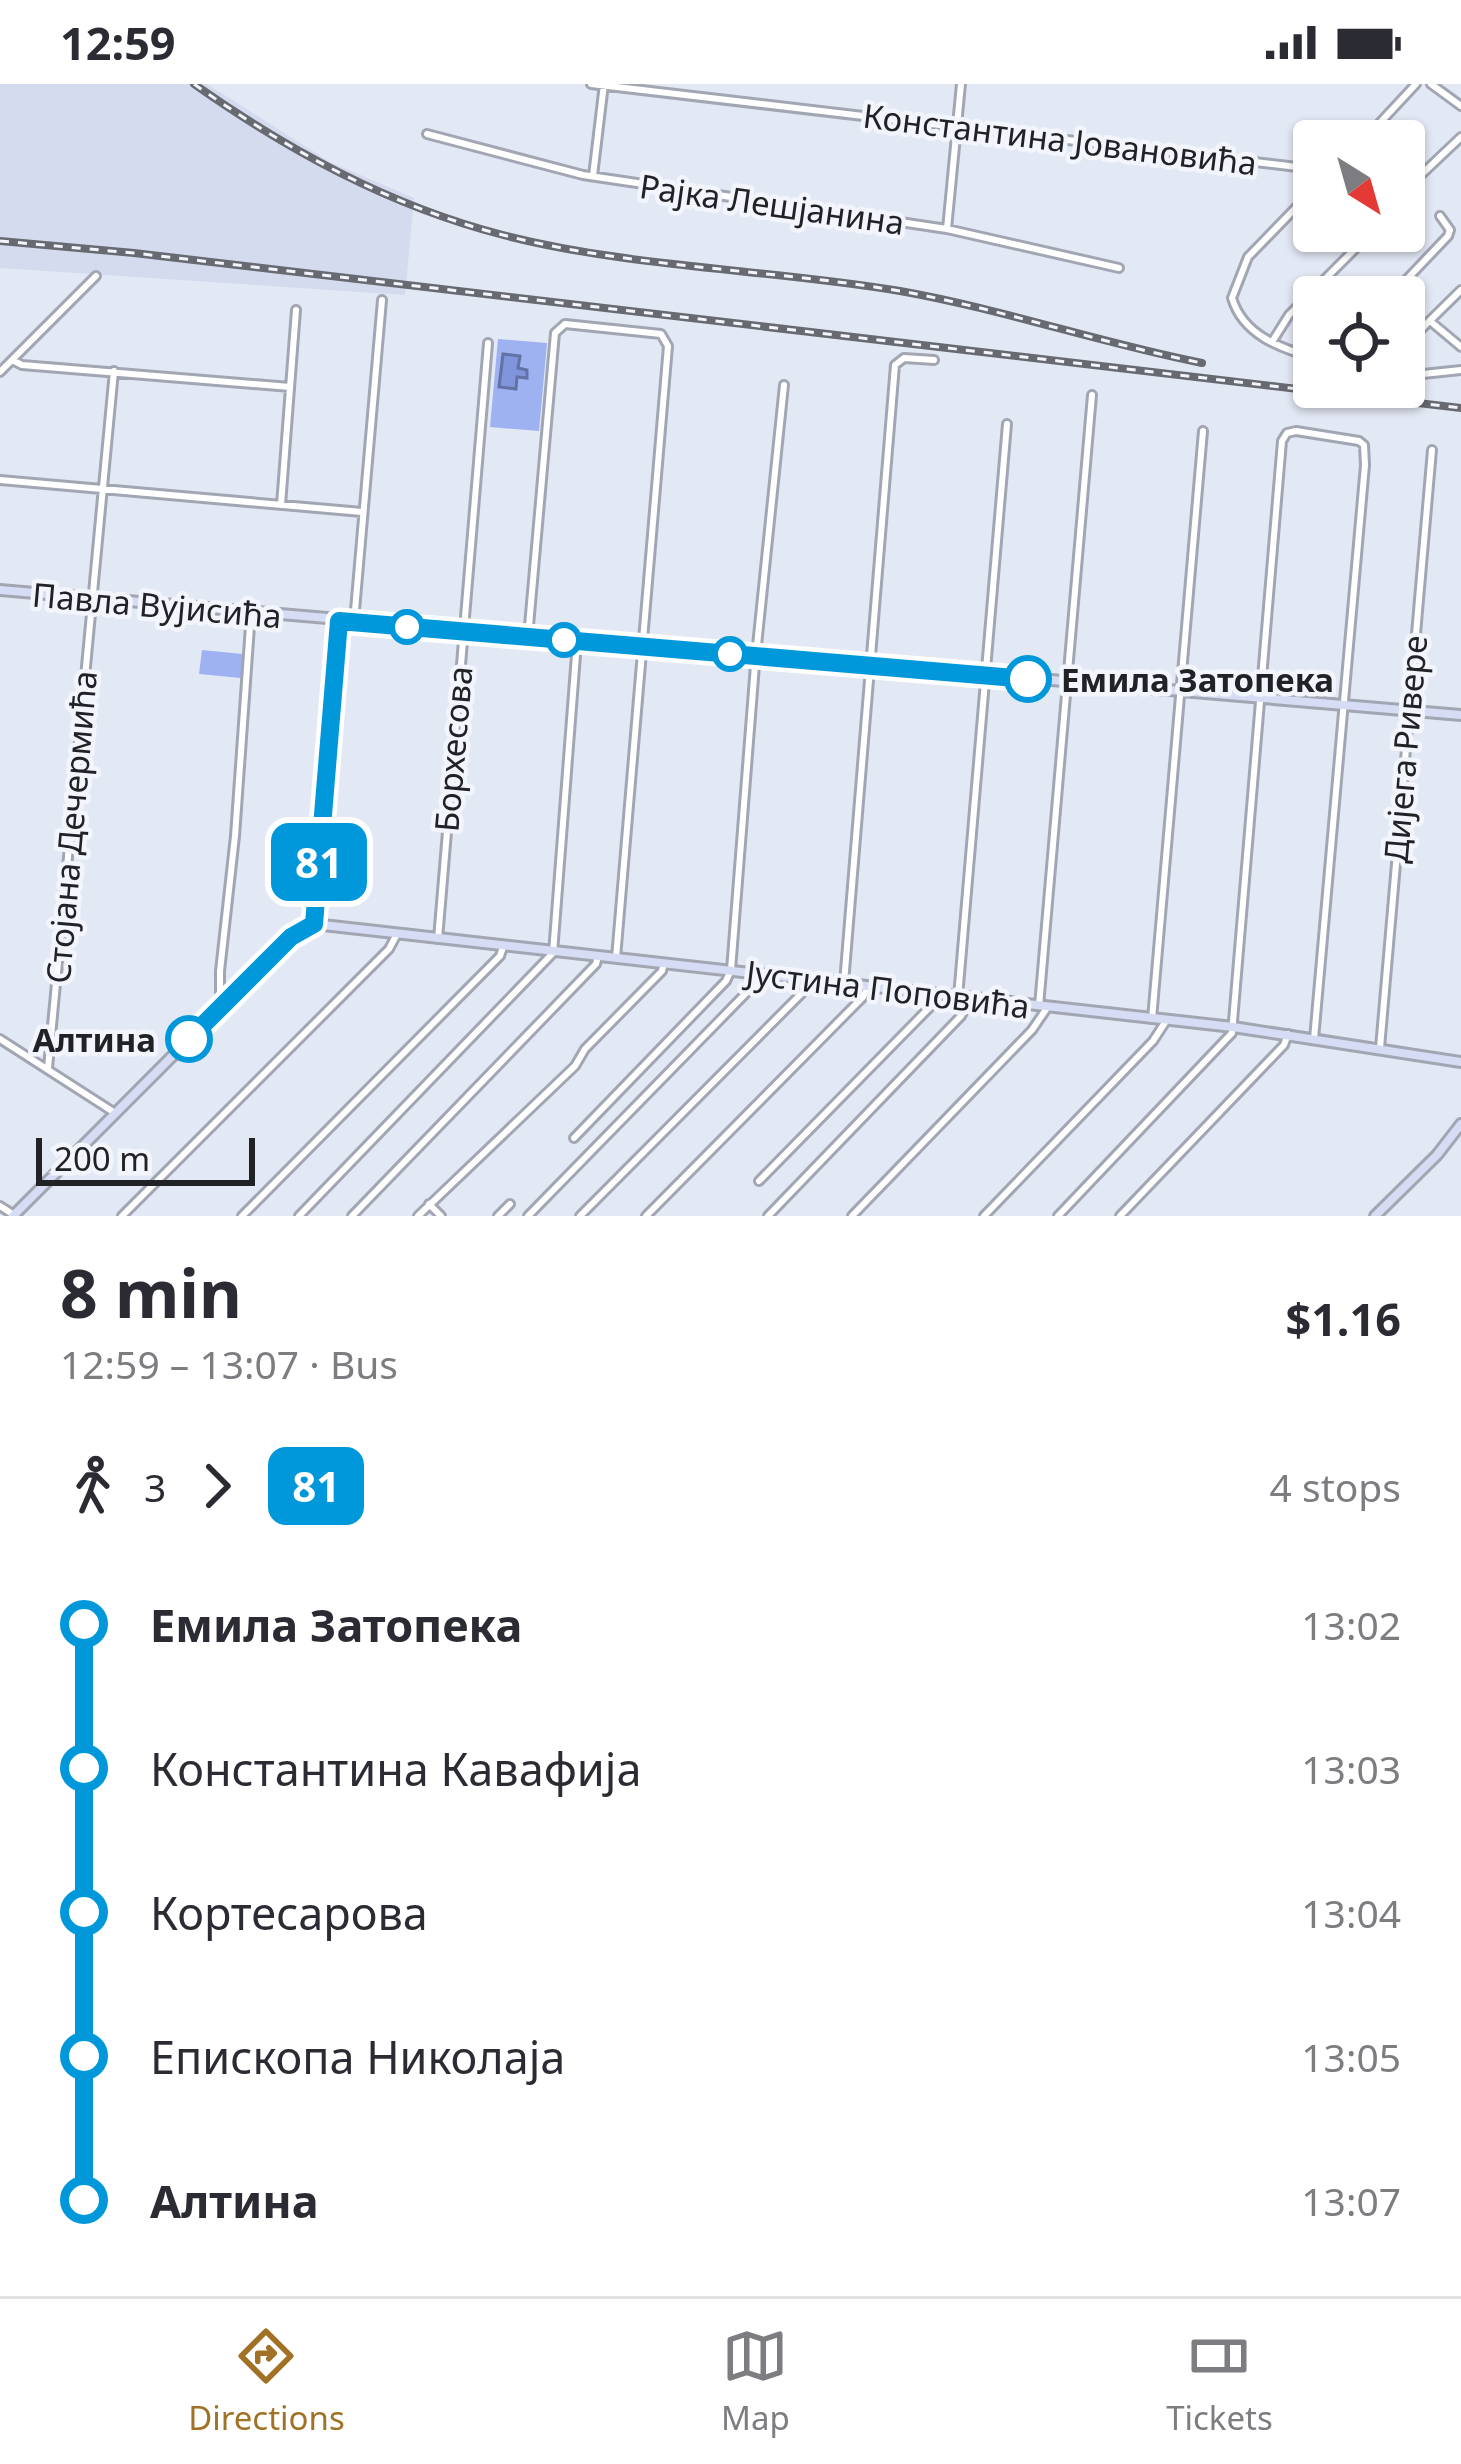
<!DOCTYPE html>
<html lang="en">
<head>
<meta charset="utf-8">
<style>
	body { margin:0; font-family:"Noto Sans",sans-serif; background:#f2f2f3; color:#2b2b33; height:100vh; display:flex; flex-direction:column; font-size:45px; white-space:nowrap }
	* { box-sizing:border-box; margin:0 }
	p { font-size:39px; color:#7c7c81 }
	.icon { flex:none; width:66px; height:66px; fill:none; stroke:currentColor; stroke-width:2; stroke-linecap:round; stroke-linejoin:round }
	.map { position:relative; height:1132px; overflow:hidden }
	.side { display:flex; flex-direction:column; background:#fff; flex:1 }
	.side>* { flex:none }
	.badge { padding:0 24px; border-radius:18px; font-size:42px; line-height:78px }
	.needle { width:78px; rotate:143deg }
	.tools { position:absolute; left:1293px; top:36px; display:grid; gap:24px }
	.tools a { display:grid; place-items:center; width:132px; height:132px; border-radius:12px; background:#fff; box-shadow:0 3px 9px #0004; font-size:60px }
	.scale { position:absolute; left:36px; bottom:30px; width:219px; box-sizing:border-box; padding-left:12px; border:6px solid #202226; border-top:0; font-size:33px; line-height:42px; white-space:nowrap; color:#202226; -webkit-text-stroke:9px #f3f5fd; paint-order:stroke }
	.map>.badge { position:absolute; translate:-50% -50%; box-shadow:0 0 0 6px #fff }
	.legs { display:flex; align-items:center; gap:18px; height:132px; padding:0 60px; font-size:39px }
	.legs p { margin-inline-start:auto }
	.head { display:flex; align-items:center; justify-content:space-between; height:204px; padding:0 60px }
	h1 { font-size:66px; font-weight:700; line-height:90px }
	ul { padding:0 60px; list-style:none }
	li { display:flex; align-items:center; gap:42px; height:144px; font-size:45px }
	li i { display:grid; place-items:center; width:18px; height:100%; margin:0 15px; background:currentColor }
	li i::after { content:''; width:30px; height:30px; margin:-15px; border:9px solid; border-radius:50%; background:#fff }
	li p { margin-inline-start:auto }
	li:first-child i { background:linear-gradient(#0000 50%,currentColor 0) }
	li:last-child i { background:linear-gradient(currentColor 50%,#0000 0) }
	.status { display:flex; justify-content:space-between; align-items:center; height:84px; padding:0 60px; background:#fff; direction:ltr }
	.status svg { height:33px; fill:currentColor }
	.menu { display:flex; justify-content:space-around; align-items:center; height:168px; border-top:3px solid #e1e1e2; background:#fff; font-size:33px; color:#7c7c81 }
	.menu a { display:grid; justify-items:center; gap:6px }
	.menu .on { color:#a17225 }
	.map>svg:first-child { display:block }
	.built { fill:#d4dbef }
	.green { fill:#9eb2f2 }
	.water { fill:#7f94da; stroke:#6272a4; stroke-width:3 }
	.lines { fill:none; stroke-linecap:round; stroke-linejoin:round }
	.street-casing { stroke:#a1a6b2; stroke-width:12 }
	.secondary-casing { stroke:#a1a6b2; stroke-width:14 }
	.street { stroke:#fff; stroke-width:6 }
	.secondary { stroke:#d6dcf3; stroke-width:8 }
	.rail-casing { stroke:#676a71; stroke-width:8 }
	.rail { stroke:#f3f5fd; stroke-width:3; stroke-dasharray:9; stroke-linecap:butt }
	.line-1-casing { stroke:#fff; stroke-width:27 }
	.line-1 { stroke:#0098da; stroke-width:18 }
	.stop-1-dot { fill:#fff; stroke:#0098da; stroke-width:6 }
	.labels { text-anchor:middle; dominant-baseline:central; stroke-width:9; stroke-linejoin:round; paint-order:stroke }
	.street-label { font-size:33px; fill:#202226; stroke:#f3f5fd }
	.stop-label { font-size:33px; font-weight:bold; fill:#202226; stroke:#f3f5fd; text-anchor:start }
</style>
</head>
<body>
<div class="status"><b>12:59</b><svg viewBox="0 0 49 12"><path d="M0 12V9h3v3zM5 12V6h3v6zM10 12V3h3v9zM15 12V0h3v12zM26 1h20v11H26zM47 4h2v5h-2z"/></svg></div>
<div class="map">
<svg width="1461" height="1132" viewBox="0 0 1461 1132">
	<rect width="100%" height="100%" fill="#e3e8f5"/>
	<path class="built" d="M 0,0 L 207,0 L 330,78 L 414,114 L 405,211 L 0,184 Z"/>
	<path class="green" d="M 498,255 L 547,259 L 539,347 L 490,343 Z
		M 202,566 L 243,570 L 241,594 L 199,590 Z"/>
	<path class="water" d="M 503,270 L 520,272 L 518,284 L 527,286 L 527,294 L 517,293 L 516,305 L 499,303 Z"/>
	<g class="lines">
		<defs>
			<path id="street" d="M 591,0 L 1314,85
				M 1431,0 L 1461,22
				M 427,50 L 583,91 L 947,145 L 1119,184
				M 1363,57 L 1416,0
				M 593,92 L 604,0
				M 1314,105 L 1248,173 L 1232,214 C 1243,251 1280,264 1314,274
				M 1404,107 L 1461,53
				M 947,145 L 961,0
				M 1390,213 L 1448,152 L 1450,146 L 1440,132
				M 1430,237 L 1461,263
				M 1272,258 L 1289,231 L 1373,147
				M 1404,262 L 1461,206
				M 12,276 L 22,281 L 290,303
				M 0,288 L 96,192
				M 1404,292 L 1461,286
				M 0,396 L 362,428
				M 281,421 L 296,226
				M 354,538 L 382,216
				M 528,553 L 555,249 L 565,240 L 661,250 L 668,262 L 616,874
				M 314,840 L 339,537
				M 438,855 L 488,259
				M 844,899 L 895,281 L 904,274 L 934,276
				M 958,913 L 1007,340
				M 224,918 L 220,908 L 220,887 L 235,752 L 251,528
				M 1039,922 L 1092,311
				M 1152,935 L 1203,347
				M 0,955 L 115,1029
				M 1380,964 L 1432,366
				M 48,984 L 114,287
				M 574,1054 L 726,897 L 731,886 L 755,581 L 784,301
				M 759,1097 L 930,923 L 935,911
				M 429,1120 L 441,1132
				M 0,1122 L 14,1131
				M 122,1132 L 389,865 L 397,850
				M 242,1132 L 500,872 L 503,863
				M 299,1132 L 553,869 L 577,558
				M 352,1132 L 596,880 L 598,872
				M 418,1132 L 575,982 L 585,965 L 662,887 L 664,879
				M 498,1132 L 510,1120
				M 528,1132 L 753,902 L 759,889
				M 580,1132 L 802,909 L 807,896
				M 646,1132 L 863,913 L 868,903
				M 768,1132 L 961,932 L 971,914
				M 852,1132 L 1032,946 L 1047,924
				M 984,1132 L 1153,957 L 1166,937
				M 1058,1132 L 1232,949 L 1282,357 L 1287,349 L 1296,347 L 1359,357 L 1364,361 L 1365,381 L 1314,955
				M 1120,1132 L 1284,961 L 1288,950"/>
			<path id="secondary" d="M 0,506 L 1461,631
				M 13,1132 L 291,853 L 314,840 L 1233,943 L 1461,978
				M 1375,1132 L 1437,1071 L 1461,1040"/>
		</defs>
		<use href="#street" class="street-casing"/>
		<use href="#secondary" class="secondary-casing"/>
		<use href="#street" class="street"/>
		<use href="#secondary" class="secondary"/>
		<defs>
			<path id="rail" d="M 194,0 C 289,67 390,122 503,151 C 632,184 769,185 900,207 C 1002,225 1100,259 1202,279
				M 0,157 L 134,169 L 1461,324"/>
		</defs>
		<use href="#rail" class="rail-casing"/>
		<use href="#rail" class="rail"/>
	</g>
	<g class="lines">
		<defs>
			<path id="line-1" d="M 189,955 L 291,853 L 314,840 L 339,537 L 1028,595"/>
		</defs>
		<use href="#line-1" class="line-1-casing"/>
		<use href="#line-1" class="line-1"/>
	</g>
	<g class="stop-1-dot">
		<circle cx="407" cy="543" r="15"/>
		<circle cx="564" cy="556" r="15"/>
		<circle cx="730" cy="570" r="15"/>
		<circle cx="1028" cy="595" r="21"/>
		<circle cx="189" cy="955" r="21"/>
	</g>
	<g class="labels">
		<g class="street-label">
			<text transform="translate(1060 55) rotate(7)">Константина Јовановића</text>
			<text transform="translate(772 120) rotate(8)">Рајка Лешјанина</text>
			<text transform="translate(157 521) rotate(5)">Павла Вујисића</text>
			<text transform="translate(453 665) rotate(-85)">Борхесова</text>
			<text transform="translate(1405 665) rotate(-85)">Дијега Ривере</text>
			<text transform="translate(71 743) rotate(-85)">Стојана Дечермића</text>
			<text transform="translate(888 905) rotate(7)">Јустина Поповића</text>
		</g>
		<g class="stop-label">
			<text x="1061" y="595">Емила Затопека</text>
			<text x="156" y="955" text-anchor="end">Алтина</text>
		</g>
	</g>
</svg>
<div class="tools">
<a><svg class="needle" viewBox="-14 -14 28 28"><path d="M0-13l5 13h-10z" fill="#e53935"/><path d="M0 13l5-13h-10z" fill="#7c7c81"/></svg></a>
<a><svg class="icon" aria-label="locate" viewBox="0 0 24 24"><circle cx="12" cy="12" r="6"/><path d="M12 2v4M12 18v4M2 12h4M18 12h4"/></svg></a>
</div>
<div class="scale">200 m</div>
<b class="badge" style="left:319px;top:778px;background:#0098da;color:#fff">81</b>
</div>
<section class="side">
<div class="head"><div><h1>8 min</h1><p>12:59 – 13:07 · Bus</p></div><b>$1.16</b></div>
<div class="legs"><svg class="icon" aria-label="walk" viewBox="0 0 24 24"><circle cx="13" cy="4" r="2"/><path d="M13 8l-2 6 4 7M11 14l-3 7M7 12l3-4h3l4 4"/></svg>3<svg class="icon" aria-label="forward" viewBox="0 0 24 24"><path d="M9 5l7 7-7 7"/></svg><b class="badge" style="background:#0098da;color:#fff">81</b><p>4 stops</p></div>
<ul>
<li><i style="color:#0098da"></i><b>Емила Затопека</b><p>13:02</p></li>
<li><i style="color:#0098da"></i><span>Константина Кавафија</span><p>13:03</p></li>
<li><i style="color:#0098da"></i><span>Кортесарова</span><p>13:04</p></li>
<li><i style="color:#0098da"></i><span>Епископа Николаја</span><p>13:05</p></li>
<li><i style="color:#0098da"></i><b>Алтина</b><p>13:07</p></li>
</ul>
</section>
<nav class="menu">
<a class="on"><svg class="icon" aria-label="directions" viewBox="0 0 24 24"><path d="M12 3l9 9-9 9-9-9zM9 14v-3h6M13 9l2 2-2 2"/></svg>Directions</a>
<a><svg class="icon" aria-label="map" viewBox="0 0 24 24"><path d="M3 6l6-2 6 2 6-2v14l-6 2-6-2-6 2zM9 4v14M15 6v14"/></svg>Map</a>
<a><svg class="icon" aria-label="tickets" viewBox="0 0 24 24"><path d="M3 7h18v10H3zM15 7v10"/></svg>Tickets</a>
</nav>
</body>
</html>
